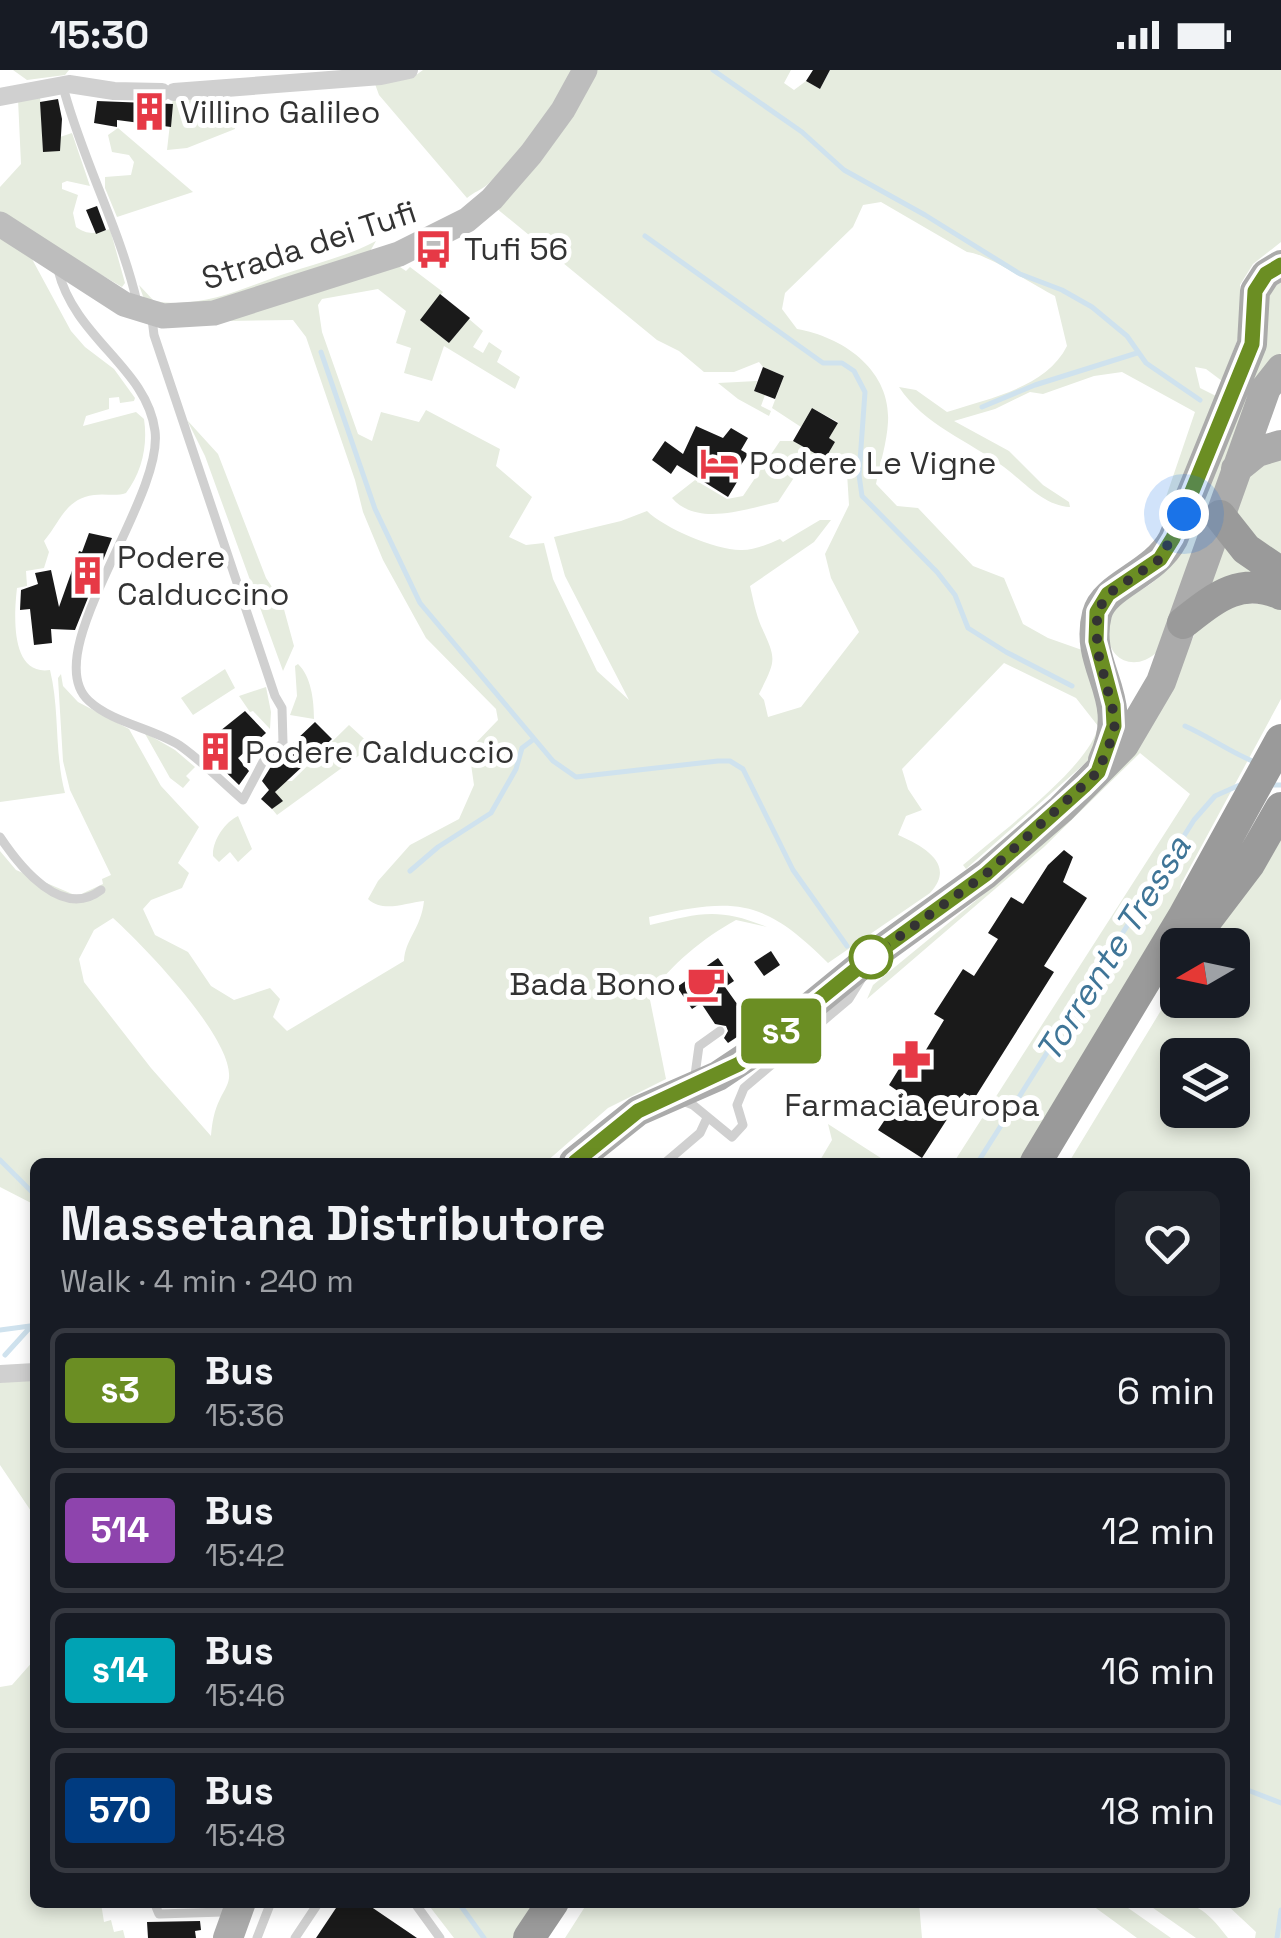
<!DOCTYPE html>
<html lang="en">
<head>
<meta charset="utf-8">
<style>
	body { margin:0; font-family:"Space Grotesk",sans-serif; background:#20242c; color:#f1f3f6; height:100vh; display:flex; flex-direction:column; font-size:38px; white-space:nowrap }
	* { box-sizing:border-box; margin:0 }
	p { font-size:32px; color:#9ea1a6 }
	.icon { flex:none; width:55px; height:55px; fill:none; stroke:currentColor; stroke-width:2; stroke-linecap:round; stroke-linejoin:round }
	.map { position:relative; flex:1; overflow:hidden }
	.side { position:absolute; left:30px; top:1088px; width:1220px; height:750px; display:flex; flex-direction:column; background:#171b24; border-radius:15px; box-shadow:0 5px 15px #0003 }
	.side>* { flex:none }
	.badge { padding:0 20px; border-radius:8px; font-size:35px; line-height:65px }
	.needle { width:65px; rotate:261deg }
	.controls { position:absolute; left:1160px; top:858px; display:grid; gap:20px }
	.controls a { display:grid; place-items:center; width:90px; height:90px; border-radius:15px; background:#171b24; box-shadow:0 5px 15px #0003; font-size:50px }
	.you { position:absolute; width:50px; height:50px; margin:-25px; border:8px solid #fff; border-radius:50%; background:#1a73e8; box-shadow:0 0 0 15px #1a73e833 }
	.map>.badge { position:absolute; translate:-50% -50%; box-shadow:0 0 0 5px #fff }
	.round { display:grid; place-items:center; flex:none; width:105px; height:105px; border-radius:15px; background:#20242c }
	.head { display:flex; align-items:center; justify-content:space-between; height:170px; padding:0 30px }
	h1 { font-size:48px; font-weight:800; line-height:75px }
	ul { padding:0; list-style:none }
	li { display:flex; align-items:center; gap:30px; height:125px; margin:0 20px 15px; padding:0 10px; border:5px solid #363941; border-radius:15px }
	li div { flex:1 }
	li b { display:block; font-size:38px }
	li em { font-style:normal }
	li .badge { min-width:110px; font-weight:700; text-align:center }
	.status { display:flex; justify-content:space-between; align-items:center; height:70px; padding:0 50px; background:#171b24; direction:ltr }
	.status svg { height:28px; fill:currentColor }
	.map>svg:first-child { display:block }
	.green { fill:#e6ecdf; fill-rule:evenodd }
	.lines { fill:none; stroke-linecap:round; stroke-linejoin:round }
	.stream { stroke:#cfe2ee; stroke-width:5 }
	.building { fill:#1a1a1a }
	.lane { stroke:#d0d0d0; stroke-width:9 }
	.street { stroke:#d0d0d0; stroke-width:18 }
	.secondary { stroke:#bdbdbd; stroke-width:25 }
	.primary { stroke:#ababab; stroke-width:30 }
	.highway { stroke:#9a9a9a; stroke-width:32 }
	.line-casing { stroke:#fff; stroke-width:22 }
	.line { stroke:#6b8e23; stroke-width:15 }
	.walk { stroke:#333; stroke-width:10; stroke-dasharray:0 18 }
	.stop-dot { fill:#fff; stroke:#6b8e23; stroke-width:5 }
	.labels { text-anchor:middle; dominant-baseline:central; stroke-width:10; stroke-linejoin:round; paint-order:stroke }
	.poi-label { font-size:32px; fill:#333; stroke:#fff; text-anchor:start }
	.street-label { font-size:32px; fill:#333; stroke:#fff }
	.water-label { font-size:35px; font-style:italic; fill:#3f7597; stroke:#fff }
</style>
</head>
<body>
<div class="status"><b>15:30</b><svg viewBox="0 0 49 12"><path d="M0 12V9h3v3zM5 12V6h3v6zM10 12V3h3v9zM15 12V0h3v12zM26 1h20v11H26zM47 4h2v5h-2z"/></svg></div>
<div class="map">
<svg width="1281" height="1868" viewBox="0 0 1281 1868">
	<rect width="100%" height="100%" fill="#fff"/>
	<path class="green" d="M 13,0 L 69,0 L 65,5 L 27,10 Z
		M 423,0 L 574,0 C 553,41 521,83 487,115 C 481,120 474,122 467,128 L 379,25 L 375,14 L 412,8 Z
		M 596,0 L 791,0 L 784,13 L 794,20 L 806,11 L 820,19 L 830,0 L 1281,0 L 1281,172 L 1253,194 L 1240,215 L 1241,260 L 1222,311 L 1206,299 L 1195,297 L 1200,318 L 1216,326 L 1174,431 L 1166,427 L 1195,342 L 1122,302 L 1094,306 L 1043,324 L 1030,322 L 995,339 L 954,351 L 1009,381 L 1043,415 L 1069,432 L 1070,437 C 1044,436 1024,412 1004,397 C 969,371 924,355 899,317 L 916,320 L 947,342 C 989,328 1046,318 1067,276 L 1055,226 C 1033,215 986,183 967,182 L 881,132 L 863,135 L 853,157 L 785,223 L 782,239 L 797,259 C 843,267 891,300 888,352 C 887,372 880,394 876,414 L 897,436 L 918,438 L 973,496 L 1004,508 L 1023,554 L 1048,568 L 1082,580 L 1106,651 L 1091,688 L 966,799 L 963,795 C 995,767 1092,695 1098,656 L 1076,628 L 1004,593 L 902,699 L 908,719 L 922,740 L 906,746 L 898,765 C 923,776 957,794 930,823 L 828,893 C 764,829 736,827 649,847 L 650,855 C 700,843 718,837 767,857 L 736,850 C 703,868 671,895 649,925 L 666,1009 L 608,1038 L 546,1092 L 35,1092 L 35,1135 L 0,1117 L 0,781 L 16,800 L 77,826 L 103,814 L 102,809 L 111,805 L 70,720 L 63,691 L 58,608 L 61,604 L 63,616 L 78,632 L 129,659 L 161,716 L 199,757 L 178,793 L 189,803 L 182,818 L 151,830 L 143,839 L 155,865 L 188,882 L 211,916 L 234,930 L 270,918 L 280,929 L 273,947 L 287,961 L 404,891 C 405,869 421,859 424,831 C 405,833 383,843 368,829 L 378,811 L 410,775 L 459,749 L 474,715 L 469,680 L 498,650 L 496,639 L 426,568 L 383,490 L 363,442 L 355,410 L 306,267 L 293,250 L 226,251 L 397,195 L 406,201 L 410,197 L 443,222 L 421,250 L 449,273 L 469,249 L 483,261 L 473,277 L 483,283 L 489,272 L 502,281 L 497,292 L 520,307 L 515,319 L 444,276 L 432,311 L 404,303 L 411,278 L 396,273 L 406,241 L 378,219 L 322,229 L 318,235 L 322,262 L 358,364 L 372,371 L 381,342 L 419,352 L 426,340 L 500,379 L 496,396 L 532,427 L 509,467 L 526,475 L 544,473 L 553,509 L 597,601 L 629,630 L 565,506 L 554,467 L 621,451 L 647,441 C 664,458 717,481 742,480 C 754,480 769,474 780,469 L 783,472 L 820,450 L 831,450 L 814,472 L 750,516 C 753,529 756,544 761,556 C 777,590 776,590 759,624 L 764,630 L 768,647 L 801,637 L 859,562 L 831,508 L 825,484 L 849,435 L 847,403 L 799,400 L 778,432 C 745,439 697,457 672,428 L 695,410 L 727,429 L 743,426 L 780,371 L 793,371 L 825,389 L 835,372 L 829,368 L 838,352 L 812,338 L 801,357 L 772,338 L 784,306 L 763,297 L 759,292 L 734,302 L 704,302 L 679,281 L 657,270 L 496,138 ZM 113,848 C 143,875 233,968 229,1008 C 228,1016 223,1022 220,1029 C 214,1041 212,1053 211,1066 L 151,998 L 84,912 L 79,889 L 94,860 Z
		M 229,23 L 235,59 L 187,78 L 167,80 L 173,27 Z
		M 40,25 L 43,81 L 59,81 L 60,67 L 72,63 L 90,116 L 67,111 L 62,113 L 62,119 L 78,125 L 73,143 L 76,157 C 89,166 96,163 110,159 L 125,213 L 122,217 L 0,145 L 0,117 L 21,94 L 18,29 Z
		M 118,58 L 193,122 L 117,147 L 105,118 L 105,107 L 131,105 L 134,92 L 129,85 L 112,82 L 108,65 Z
		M 0,167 L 32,189 L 71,261 L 85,277 L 114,299 L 135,328 L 134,331 L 120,333 L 119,327 L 109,328 L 109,339 L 86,346 L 83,356 L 136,342 L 144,349 C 148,375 142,402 126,423 C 115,427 106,423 94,425 C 65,429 61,451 44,471 L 49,482 L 44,498 L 26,501 L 27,516 L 17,518 C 14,545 10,606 50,600 C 60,641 54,681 65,723 L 0,732 Z
		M 376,171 L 369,183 L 237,227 L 180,237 L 144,229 L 139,215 L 154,231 C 200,239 239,220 281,205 C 313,194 346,187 376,171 Z
		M 1281,209 L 1281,283 L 1268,293 L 1157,582 C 1135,603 1106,590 1108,559 C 1110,526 1148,524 1164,501 C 1175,484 1183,450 1191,430 C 1216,363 1240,296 1265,229 Z
		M 757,311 L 754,321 L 765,325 L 761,336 L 771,341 L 769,346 L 738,329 L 718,313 Z
		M 187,350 L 218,384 L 266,508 L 282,532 L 294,576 L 283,601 L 205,386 Z
		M 1281,382 L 1281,497 L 1232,450 L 1245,406 Z
		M 1222,466 L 1273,506 L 1208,524 Z
		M 1224,532 L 1281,535 L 1281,629 L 1181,814 L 1177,835 L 1019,1092 L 954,1092 L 1190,724 L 1140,683 L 1044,777 L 867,929 L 873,915 L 1013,800 L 1191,572 L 1199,555 Z
		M 298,594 C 311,606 314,630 314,649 L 290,645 L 297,626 L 295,596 Z
		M 225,599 L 235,618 L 193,645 L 181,628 Z
		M 266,617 L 271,642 L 270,659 L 253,641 L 250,642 L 239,626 Z
		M 349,655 L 372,676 L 277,745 L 272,739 L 282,731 L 275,722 L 286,711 L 292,711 Z
		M 144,662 L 175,680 L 195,697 L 186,706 L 190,710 L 183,718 L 170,708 Z
		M 238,746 L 252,779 L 238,792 L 230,782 L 219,792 L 213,786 C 212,771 225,752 238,746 Z
		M 1281,750 L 1281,1868 L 1255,1868 L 1256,1862 L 1225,1833 L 1245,1832 L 1245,1092 L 1069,1092 L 1177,914 L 1178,930 L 1232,930 L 1232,875 L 1201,875 ZM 1178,985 L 1232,985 L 1232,1040 L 1178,1040 Z
		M 828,1054 L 887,1092 L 819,1092 L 832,1070 Z
		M 20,1309 L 35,1312 L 35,1447 L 0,1395 L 0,1313 Z
		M 35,1589 L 35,1832 L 101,1833 L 104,1852 L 111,1850 L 114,1862 L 123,1860 L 125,1868 L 0,1868 L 0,1617 L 12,1615 Z
		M 588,1832 L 919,1833 L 922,1868 L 565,1868 Z
		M 427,1833 L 539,1833 L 516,1868 L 454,1868 Z
		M 1089,1833 L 1121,1833 L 1171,1868 L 1137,1868 Z
		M 1146,1833 C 1190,1832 1199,1830 1228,1868 L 1196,1868 Z"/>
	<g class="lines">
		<path class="stream" d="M 713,0 L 802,62 L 844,100 L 925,145 L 1020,204 L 1062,220 L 1092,237 L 1127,266 L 1146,293 L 1200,330
			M 645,166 L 823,293 L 842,293 L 854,301 L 865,322 L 859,405 L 862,426 L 937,502 L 955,525 L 968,558 L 1006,582 L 1072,616
			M 321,282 L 375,439 L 420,533 L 553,691 L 576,707 L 718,691 L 730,691 L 743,699 L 793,800 L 847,876
			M 982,337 L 1035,315 L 1137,283
			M 1185,656 C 1210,667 1231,683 1257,693
			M 1268,715 L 1281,715
			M 410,801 L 438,777 L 491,743 L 516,699 L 522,678 L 534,669
			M 0,1090 L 35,1125
			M 978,1092 L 1194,750 L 1215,726 L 1242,714
			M 0,1260 L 30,1256
			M 5,1285 L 35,1252
			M 1245,1719 L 1281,1733
			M 458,1832 L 484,1868
			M 1277,1868 L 1281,1840"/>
	</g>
	<path class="building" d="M 813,0 L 830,0 L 820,19 L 806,11 Z
		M 58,29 L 62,49 L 60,81 L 43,82 L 40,32 Z
		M 97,31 L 173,34 L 171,57 L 117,50 L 117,57 L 94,53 Z
		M 97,136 L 106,160 L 96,164 L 86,140 Z
		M 440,224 L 470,248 L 449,273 L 420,250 Z
		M 763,297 L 784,306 L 775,329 L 754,321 Z
		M 812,338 L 838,353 L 829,368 L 835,372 L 825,389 L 793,371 Z
		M 696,356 L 723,368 L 731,358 L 748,368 L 741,380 L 748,384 L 732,409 L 737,412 L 728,427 L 677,395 L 671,404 L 652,390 L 665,371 L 683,384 Z
		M 89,463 L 112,468 L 75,560 L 51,559 L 52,573 L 34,575 L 30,539 L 20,540 L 21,520 L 38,514 L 35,503 L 51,500 L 59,537 L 79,481 L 82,482 Z
		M 245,641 L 266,663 L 238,688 L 249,701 L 239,715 L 200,677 Z
		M 315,652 L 332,669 L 275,722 L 283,731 L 272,739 L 261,729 L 269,720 L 262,711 L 275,690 Z
		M 1064,780 L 1073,787 L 1063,812 L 1087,828 L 1044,896 L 1054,902 L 974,1029 L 964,1023 L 922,1088 L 878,1060 L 902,1024 L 889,1015 L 910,981 L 921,988 L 944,950 L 934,944 L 963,899 L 974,906 L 998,869 L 988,863 L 1011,827 L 1023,834 L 1048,795 Z
		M 771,881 L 780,895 L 764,906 L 754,892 Z
		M 718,888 L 734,911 L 725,917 L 740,938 L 737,949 L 742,953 L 749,952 L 752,957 L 728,973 L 724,968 L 728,961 L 726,956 L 715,954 L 701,933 L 692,939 L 677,917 Z
		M 340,1832 L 364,1832 L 417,1868 L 316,1868 Z
		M 200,1851 L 201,1860 L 195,1861 L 196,1868 L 148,1868 L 147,1852 Z"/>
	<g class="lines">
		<path class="lane" d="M 65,24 C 85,95 120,160 137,232
			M 58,200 C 75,269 147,298 155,361 C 164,430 36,584 89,631 C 113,653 152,658 179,675 C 201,690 222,712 243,730 L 266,686 L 283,673 L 282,638 L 275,626 L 154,265 L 152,249
			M 0,767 C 20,797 62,850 101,820
			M 744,945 L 768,934 L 790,944
			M 694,1012 L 699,976 L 720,961
			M 683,1031 L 693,1035 L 732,1067 L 743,1055 L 737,1035 L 744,1018 L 849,929 L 862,908
			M 666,1092 L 700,1063 L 707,1048
			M 154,1832 L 159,1844 L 223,1842
			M 414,1832 L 440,1868
			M 257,1868 L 271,1832
			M 295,1868 L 319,1832"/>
		<path class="street" d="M 174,22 L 381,6 L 409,0
			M 0,27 L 69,14 L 114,21 L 162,22
			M 0,1304 L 35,1302"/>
		<path class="secondary" d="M 0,154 L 124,234 L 163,246 L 214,243 L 399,184 L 467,150 L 492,129 L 531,84 L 563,40 L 585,0"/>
		<path class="primary" d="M 1236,399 L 1257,382 L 1281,375
			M 1103,690 C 1133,626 1083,599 1097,544 C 1104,515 1154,505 1173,469 L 1252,274 L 1255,221 L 1266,204 L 1281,195
			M 574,1092 L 638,1041 L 718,1006 L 760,978 L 871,887 L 986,804 L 1061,739 L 1124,675 L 1161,612 L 1266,318 L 1281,299
			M 228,1868 L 241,1832"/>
		<path class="highway" d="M 1220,446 L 1246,479 L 1281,503
			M 1183,553 C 1215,528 1240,506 1281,524
			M 1192,869 L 1249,794 L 1281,738
			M 1036,1092 L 1184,846 L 1281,670
			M 529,1868 L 553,1832"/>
	</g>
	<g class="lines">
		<defs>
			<path id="line" d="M 575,1092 L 638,1041 L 739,994 L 870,888 L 986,804 L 1084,716 L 1098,702 L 1114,656 L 1113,635 L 1096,571 L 1097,542 L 1108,524 L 1160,489 L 1173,468 L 1252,274 L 1255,221 L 1266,204 L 1281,195"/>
		</defs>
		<use href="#line" class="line-casing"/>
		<use href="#line" class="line"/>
		<path class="walk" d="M 871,887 L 986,804 L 1098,702 L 1114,663 L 1115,648 L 1097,579 L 1097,542 L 1108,524 L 1160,489 L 1184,444"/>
	</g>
	<defs>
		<symbol id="building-bare" viewBox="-9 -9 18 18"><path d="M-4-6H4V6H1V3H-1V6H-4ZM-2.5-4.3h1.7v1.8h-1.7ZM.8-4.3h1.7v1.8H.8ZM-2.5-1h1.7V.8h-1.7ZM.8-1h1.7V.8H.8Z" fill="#e63946" stroke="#fff" stroke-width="2.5" paint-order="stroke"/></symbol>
		<symbol id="bus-bare" viewBox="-9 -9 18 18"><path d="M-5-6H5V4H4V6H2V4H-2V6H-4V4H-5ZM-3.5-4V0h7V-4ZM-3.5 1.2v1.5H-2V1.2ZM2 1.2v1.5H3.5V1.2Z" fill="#e63946" stroke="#fff" stroke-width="2.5" paint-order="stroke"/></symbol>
		<symbol id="hotel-bare" viewBox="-9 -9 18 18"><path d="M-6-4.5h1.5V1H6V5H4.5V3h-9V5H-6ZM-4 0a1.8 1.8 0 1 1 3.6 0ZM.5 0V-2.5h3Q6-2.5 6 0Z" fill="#e63946" stroke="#fff" stroke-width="2.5" paint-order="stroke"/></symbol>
		<symbol id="cafe-bare" viewBox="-9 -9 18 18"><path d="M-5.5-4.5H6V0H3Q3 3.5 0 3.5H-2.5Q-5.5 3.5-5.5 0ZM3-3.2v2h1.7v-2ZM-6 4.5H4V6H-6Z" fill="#e63946" stroke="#fff" stroke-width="2.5" paint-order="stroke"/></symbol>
		<symbol id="pharmacy-bare" viewBox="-9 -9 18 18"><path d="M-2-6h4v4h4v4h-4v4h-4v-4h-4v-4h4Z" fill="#e63946" stroke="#fff" stroke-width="2.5" paint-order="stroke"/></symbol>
	</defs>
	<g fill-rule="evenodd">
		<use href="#building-bare" x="122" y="14" width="55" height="55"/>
		<use href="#bus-bare" x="406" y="152" width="55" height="55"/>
		<use href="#hotel-bare" x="692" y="366" width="55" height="55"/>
		<use href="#building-bare" x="60" y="478" width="55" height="55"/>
		<use href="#building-bare" x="188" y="654" width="55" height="55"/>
		<use href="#cafe-bare" x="678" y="886" width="55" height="55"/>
		<use href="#pharmacy-bare" x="884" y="962" width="55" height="55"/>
	</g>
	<circle class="stop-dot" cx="871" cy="887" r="20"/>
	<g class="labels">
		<g class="poi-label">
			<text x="180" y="42">Villino Galileo</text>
			<text x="464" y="179">Tufi 56</text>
			<text x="749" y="393">Podere Le Vigne</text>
			<text x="117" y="487">Podere<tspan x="117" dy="37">Calduccino</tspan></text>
			<text x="245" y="682">Podere Calduccio</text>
			<text x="676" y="914" text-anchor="end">Bada Bono</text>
			<text x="912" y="1035" text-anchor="middle">Farmacia europa</text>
		</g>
		<g class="street-label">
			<text transform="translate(309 175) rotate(-18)">Strada dei Tufi</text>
		</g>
		<g class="water-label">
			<text transform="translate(1113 879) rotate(-58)">Torrente Tressa</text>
		</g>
	</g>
</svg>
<div class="controls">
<a><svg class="needle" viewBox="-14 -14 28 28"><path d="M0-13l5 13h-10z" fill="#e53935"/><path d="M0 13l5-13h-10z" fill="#9ea1a6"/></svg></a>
<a><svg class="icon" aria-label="layers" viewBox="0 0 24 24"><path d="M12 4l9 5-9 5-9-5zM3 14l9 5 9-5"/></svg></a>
</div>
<div class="you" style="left:1184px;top:444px"></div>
<b class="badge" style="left:781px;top:961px;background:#6b8e23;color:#fff">s3</b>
<section class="side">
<div class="head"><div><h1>Massetana Distributore</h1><p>Walk · 4 min · 240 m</p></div><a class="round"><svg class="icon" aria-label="heart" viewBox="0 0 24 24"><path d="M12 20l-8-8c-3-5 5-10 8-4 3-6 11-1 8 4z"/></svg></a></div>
<ul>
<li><span class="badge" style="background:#6b8e23;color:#fff">s3</span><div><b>Bus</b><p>15:36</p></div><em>6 min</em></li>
<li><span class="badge" style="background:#8e44ad;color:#fff">514</span><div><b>Bus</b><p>15:42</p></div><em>12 min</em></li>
<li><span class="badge" style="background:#00a3b4;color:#fff">s14</span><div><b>Bus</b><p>15:46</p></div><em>16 min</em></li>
<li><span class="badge" style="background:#003b80;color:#fff">570</span><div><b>Bus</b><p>15:48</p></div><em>18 min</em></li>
</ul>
</section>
</div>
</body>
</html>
